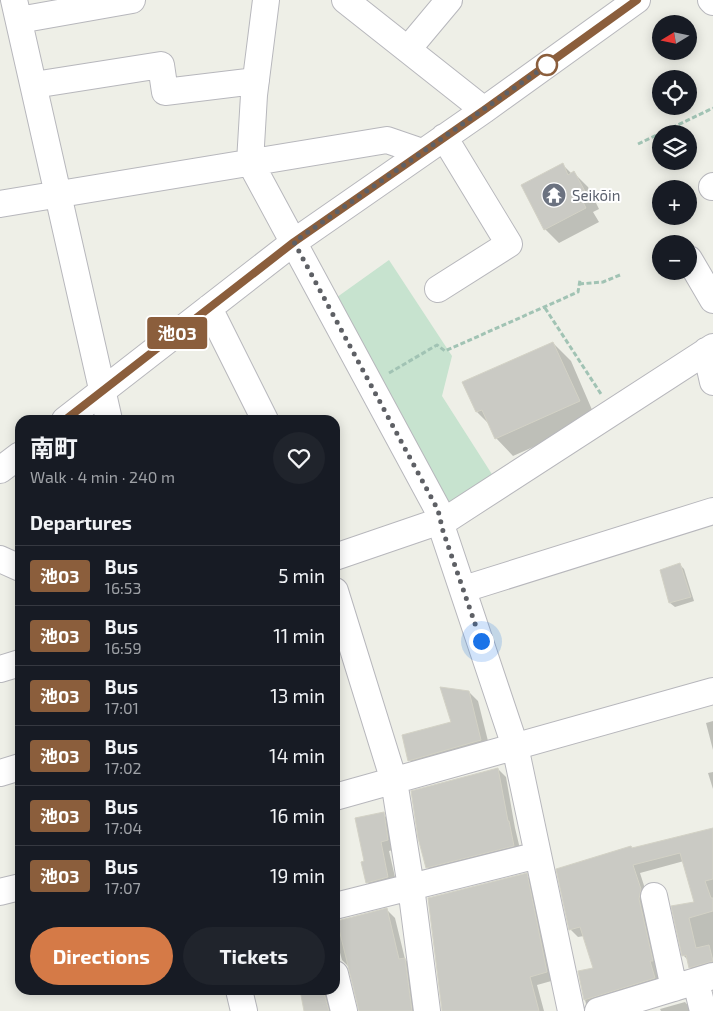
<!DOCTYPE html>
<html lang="en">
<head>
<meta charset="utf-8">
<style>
	body { margin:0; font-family:"Exo 2","Noto Sans JP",sans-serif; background:#20242c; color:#f1f3f6; height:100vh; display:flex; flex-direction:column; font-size:19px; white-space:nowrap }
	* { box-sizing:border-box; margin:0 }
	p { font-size:16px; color:#9ea1a6 }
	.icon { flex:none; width:28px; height:28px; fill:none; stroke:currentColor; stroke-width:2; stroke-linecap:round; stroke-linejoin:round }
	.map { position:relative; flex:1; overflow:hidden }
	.details { position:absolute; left:15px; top:415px; width:325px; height:580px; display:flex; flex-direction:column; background:#171b24; border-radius:15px; box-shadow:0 2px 12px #0003 }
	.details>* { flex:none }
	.badge { padding:0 10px; border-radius:4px; font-size:18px; line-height:32px }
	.needle { width:32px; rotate:260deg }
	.tools { position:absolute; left:652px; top:15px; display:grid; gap:10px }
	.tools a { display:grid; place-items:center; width:45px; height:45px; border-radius:50%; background:#171b24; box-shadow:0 2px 12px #0003; font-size:25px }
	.you { position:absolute; width:25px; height:25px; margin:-12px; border:4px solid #fff; border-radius:50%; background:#1a73e8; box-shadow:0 0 0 8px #1a73e833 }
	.map>.badge { position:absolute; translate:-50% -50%; box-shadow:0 0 0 2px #fff }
	h2 { padding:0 15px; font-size:19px; line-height:45px }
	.round { display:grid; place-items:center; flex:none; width:52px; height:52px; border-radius:26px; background:#20242c }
	.overview { display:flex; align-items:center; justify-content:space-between; height:85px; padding:0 15px }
	h1 { font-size:24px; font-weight:700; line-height:38px }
	.cta { display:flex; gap:10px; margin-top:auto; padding:10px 15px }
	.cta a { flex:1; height:58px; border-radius:30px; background:#d57a47; color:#fff; font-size:20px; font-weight:700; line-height:58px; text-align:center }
	.cta a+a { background:#20242c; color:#f1f3f6 }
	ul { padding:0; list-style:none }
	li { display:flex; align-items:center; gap:15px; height:60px; padding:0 15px; border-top:1px solid #363941 }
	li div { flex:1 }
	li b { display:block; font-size:19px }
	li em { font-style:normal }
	li .badge { min-width:55px; font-weight:700; text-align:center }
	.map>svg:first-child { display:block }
	.green { fill:#c7e3cf }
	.shadow { fill:#0003 }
	.building { fill:#cacac4; stroke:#d3d2c6 }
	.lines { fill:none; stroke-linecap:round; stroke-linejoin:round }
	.minor-casing { stroke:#b7b7bc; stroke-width:28 }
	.path { stroke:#a1c3b4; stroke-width:3; stroke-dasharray:5 2.5; stroke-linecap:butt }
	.minor { stroke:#fff; stroke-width:26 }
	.line-casing { stroke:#fff; stroke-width:11 }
	.line { stroke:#8b5e3c; stroke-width:8 }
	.walk { stroke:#5e6065; stroke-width:5; stroke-dasharray:0 9 }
	.stop-dot { fill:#fff; stroke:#8b5e3c; stroke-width:2.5 }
	.labels { text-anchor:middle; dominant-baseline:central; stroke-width:4; stroke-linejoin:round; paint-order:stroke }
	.worship-label { font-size:15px; fill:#5b616d; stroke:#fff; text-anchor:start }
</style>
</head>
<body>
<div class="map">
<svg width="713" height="1011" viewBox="0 0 713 1011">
	<rect width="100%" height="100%" fill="#eeefe7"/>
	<path class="green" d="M 389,260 L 452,356 L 442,396 L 495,479 L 448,507 L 333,300 Z"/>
	<path class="shadow" d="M 563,165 L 572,174 L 574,173 L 588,187 L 599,209 L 593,212 L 599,222 L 559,243 L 545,229 Z
		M 553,343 L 571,361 L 596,419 L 513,456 L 496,438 L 490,425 L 477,412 Z
		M 680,565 L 684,569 L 694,601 L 675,607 L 670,603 L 661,571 Z
		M 469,692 L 478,701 L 490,749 L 418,769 L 409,760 L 453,723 Z
		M 713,721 L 713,750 L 706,723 Z
		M 498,769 L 506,777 L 515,828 L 521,853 L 435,875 L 427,867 Z
		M 713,772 L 713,789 L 708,773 Z
		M 383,814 L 392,823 L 397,849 L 389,851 L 397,886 L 376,891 L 367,882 L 366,862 Z
		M 713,829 L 713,970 L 698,975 L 690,967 L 688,960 L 683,955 L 673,907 L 695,903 L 684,861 L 640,873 L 648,898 L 662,986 L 593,1011 L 586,1004 L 579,972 L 595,969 L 584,936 L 578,937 L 570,929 L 633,849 Z
		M 526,875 L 534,883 L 555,980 L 537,985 L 544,1011 L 443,1011 Z
		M 387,910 L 395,918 L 405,959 L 412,967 L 418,1011 L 359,1011 L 349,967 L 342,960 L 335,934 L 335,922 Z
		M 302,990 L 328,990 L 332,1011 L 306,1011 Z
		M 685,1002 L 693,1011 L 661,1011 L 660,1009 Z"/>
	<path class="building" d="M 563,163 L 568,175 L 574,171 L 587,195 L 581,198 L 586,208 L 544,230 L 521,185 Z
		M 553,342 L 580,401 L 495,439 L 482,410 L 476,412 L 462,382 Z
		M 680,563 L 691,597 L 669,603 L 660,570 Z
		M 440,687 L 469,691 L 481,740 L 408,761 L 402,735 L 451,722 Z
		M 498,768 L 508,821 L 509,821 L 514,846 L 426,868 L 418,838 L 411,791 Z
		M 384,812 L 388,840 L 381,842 L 388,877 L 366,883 L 361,862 L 364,861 L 355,818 Z
		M 713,828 L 713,879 L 705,881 L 711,898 L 713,898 L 713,911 L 689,918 L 696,948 L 709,945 L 713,961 L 689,968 L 686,955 L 682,956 L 671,906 L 694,902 L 680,853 L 633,865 L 641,889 L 639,899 L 653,961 L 650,961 L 655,978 L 584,1000 L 578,971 L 593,968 L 580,927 L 569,930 L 556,869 L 631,846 L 632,848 Z
		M 527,873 L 547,972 L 530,977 L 539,1011 L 442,1011 L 428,898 Z
		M 387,908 L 399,959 L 405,958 L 412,1011 L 359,1011 L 337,921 Z
		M 300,990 L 323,990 L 329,1011 L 304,1011 Z"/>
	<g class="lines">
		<defs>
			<path id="minor" d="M 14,0 L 109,420
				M 266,0 L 254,95 L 250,162 L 438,510 L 443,531 L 515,746 L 571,1011
				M 345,0 L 484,110
				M 711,0 L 713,2
				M 19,20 L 132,0
				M 408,49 L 449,0
				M 34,85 L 161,65 L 165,92 L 256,81
				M 712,187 L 713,186
				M 0,204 L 387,140 L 422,152
				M 689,259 L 713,300
				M 438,289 L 509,244 L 444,137
				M 209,308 L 265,420
				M 706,351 L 713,382
				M 65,420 L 294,242 L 484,110 L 637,0
				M 0,470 L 20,455
				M 335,557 L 449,518 L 713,347
				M 0,559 L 20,568
				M 464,589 L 713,511
				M 335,591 L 394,781 L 411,887 L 427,1011
				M 0,669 L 20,663
				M 0,773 L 20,767
				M 335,797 L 713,691
				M 0,892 L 20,887
				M 654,896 L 674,988
				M 335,906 L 538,855
				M 335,974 L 344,1011
				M 696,982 L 703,1011
				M 239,990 L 244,1011
				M 598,1011 L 713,976"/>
		</defs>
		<use href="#minor" class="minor-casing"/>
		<path class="path" d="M 638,144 L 713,108
			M 579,284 L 603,282 L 620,275
			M 545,308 L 601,394
			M 389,373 L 437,345 L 445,351 L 578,292 L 580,280"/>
		<use href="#minor" class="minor"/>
	</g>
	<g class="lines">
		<defs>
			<path id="line" d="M 65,420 L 294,242 L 484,110 L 637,0"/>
		</defs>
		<use href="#line" class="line-casing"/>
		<use href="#line" class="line"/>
		<path class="walk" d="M 481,641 L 443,531 L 438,510 L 294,242 L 547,65"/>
	</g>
	<defs>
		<symbol id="temple-disc" viewBox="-11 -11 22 22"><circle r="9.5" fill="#6b7280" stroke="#fff"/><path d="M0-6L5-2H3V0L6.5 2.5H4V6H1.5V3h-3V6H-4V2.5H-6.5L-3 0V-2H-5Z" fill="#fff"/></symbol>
	</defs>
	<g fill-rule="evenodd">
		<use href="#temple-disc" x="540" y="181" width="28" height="28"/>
	</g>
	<circle class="stop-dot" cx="547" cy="65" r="10"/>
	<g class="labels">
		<g class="worship-label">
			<text x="572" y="195">Seikōin</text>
		</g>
	</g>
</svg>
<div class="tools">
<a><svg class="needle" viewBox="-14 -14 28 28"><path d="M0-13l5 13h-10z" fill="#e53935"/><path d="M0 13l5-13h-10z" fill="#9ea1a6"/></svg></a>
<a><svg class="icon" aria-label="locate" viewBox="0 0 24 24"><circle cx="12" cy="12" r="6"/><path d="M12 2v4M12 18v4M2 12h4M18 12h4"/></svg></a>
<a><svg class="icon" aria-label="layers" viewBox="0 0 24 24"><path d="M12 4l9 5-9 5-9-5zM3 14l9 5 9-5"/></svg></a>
<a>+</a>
<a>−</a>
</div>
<div class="you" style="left:481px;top:641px"></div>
<b class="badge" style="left:177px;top:333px;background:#8b5e3c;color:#fff">池03</b>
<section class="details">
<div class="overview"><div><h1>南町</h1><p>Walk · 4 min · 240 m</p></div><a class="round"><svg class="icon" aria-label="heart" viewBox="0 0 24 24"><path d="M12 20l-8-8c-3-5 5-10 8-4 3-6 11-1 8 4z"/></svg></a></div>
<h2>Departures</h2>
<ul>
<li><span class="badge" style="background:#8b5e3c;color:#fff">池03</span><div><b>Bus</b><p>16:53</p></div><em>5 min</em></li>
<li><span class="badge" style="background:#8b5e3c;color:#fff">池03</span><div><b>Bus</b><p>16:59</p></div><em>11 min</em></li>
<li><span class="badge" style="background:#8b5e3c;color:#fff">池03</span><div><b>Bus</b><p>17:01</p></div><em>13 min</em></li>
<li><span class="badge" style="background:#8b5e3c;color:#fff">池03</span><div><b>Bus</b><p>17:02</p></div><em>14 min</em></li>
<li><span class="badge" style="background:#8b5e3c;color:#fff">池03</span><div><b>Bus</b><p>17:04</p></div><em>16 min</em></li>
<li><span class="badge" style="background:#8b5e3c;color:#fff">池03</span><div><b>Bus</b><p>17:07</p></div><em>19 min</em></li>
</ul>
<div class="cta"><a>Directions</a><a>Tickets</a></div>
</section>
</div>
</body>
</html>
